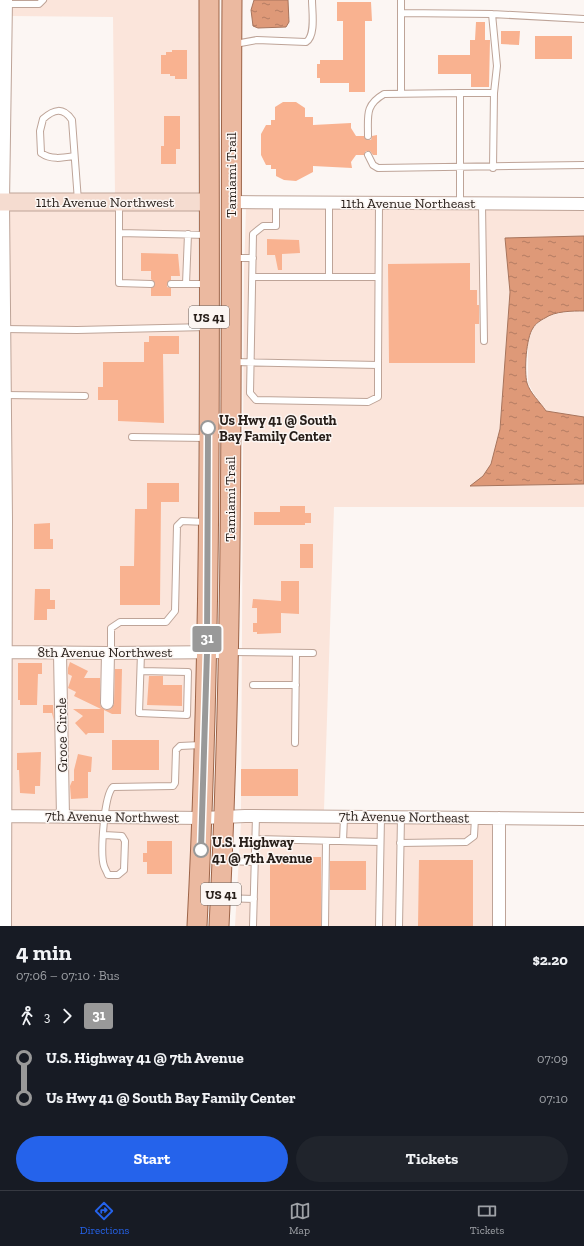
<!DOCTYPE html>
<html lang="en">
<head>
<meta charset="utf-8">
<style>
	body { margin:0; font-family:"Zilla Slab",serif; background:#20242c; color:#f1f3f6; height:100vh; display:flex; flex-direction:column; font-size:15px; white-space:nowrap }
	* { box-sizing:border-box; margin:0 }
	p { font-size:13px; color:#9ea1a6 }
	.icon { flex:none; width:22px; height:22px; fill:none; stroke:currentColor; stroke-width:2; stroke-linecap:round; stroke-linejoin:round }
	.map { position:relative; height:926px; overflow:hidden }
	.drawer { display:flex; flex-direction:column; background:#171b24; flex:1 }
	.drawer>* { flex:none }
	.badge { padding:0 8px; border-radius:3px; font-size:14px; line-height:26px }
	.map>.badge { position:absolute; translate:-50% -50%; box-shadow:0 0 0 2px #fff }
	.legs { display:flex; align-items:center; gap:6px; height:44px; padding:0 16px; font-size:13px }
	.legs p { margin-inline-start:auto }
	.head { display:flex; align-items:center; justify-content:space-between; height:68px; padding:0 16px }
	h1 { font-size:22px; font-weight:800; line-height:30px }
	.button { display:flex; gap:8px; margin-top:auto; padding:8px 16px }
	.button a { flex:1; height:46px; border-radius:24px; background:#2563eb; color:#fff; font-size:16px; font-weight:800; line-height:46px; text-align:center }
	.button a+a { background:#20242c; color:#f1f3f6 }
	ul { padding:0 16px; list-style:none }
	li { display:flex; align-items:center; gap:14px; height:40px; font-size:15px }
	li i { display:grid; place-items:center; width:6px; height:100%; margin:0 5px; background:currentColor }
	li i::after { content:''; width:10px; height:10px; margin:-5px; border:3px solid; border-radius:50%; background:#171b24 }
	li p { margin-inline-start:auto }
	li:first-child i { background:linear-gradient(#0000 50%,currentColor 0) }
	li:last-child i { background:linear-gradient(currentColor 50%,#0000 0) }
	.tab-bar { display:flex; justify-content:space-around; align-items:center; height:56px; border-top:1px solid #363941; background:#171b24; font-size:11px; color:#9ea1a6 }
	.tab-bar a { display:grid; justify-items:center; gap:2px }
	.tab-bar .selected { color:#2563eb }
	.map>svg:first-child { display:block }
	.built { fill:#fbe5db }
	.water { fill:url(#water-ripples); stroke:#a7745c }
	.building { fill:#f9b290 }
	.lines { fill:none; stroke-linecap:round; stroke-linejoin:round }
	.lane-casing { stroke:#bea498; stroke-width:8 }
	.street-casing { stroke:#bea498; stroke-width:14 }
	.secondary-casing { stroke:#bea498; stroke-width:19 }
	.primary-casing { stroke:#9d6448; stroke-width:21 }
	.lane { stroke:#fff; stroke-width:6 }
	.street { stroke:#fff; stroke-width:12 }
	.secondary { stroke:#f5dcd0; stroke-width:17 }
	.primary { stroke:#ebb9a0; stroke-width:19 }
	.line-1-casing { stroke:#fff; stroke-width:9 }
	.line-1 { stroke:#999; stroke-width:6 }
	.stop-1-dot { fill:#fff; stroke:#999; stroke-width:2 }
	.labels { text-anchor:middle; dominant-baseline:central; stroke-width:3; stroke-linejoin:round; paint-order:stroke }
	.shield { fill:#fcf6f3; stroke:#675f5a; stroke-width:1 }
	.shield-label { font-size:13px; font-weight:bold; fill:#271e19 }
	.street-label { font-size:14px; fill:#271e19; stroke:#fcf6f3 }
	.stop-label { font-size:14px; font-weight:bold; fill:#271e19; stroke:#fcf6f3; text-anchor:start }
</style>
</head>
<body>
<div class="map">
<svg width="584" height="926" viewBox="0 0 584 926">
	<defs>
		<pattern id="water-ripples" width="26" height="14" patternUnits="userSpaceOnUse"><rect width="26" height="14" fill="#de9978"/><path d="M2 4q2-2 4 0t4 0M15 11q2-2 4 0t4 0" fill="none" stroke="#b47c62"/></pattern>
	</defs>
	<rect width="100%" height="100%" fill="#fcf6f3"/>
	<path class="built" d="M 11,0 L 199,0 L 198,196 L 115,196 L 113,17 L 11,16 Z
		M 8,208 L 198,208 L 198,646 L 111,648 L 10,646 Z
		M 246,208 L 584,210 L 584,236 L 505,239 L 510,292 L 500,429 L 491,464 L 483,476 L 471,486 L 584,484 L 584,507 L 334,507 L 324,810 L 241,810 L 244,272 Z
		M 584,311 L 584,417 L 546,411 L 534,394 L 528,383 L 528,343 L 533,328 L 545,317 L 561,313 Z
		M 10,658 L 55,659 L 58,811 L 11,810 Z
		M 198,658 L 198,703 L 192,812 L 69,811 L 65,659 L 103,659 L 102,709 L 112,708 L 113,659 Z
		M 11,822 L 192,824 L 187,926 L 10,926 Z
		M 241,822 L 494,824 L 494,926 L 235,926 Z"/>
	<path class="water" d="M 254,0 L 288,0 L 289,22 L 286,27 L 258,28 L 253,26 L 251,10 Z
		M 584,236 L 584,311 C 572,311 555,311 545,318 C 541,320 535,324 533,328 C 526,338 524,371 527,383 C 530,393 540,402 546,411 L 584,417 L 584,484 L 470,486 L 483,476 L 491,464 L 500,429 L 510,292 L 505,238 Z"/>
	<path class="building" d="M 337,2 L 371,2 L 372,21 L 365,21 L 365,92 L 349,92 L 349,83 L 320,83 L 320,78 L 317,78 L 317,64 L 320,64 L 320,60 L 343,60 L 343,21 L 337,21 Z
		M 476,22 L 485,22 L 485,40 L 490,40 L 489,87 L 471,87 L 471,74 L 438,74 L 438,55 L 470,55 L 470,40 L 475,40 Z
		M 501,31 L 520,31 L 519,45 L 501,44 Z
		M 535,36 L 572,36 L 572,59 L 535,59 Z
		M 172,50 L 187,50 L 187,79 L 175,79 L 175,76 L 170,76 L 170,74 L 161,74 L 161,55 L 166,55 L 166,52 L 172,52 Z
		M 283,102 L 296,102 L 305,108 L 305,117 L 313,117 L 313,125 L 351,123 L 351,128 L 356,136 L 364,136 L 368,140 L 371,140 L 372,136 L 377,135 L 377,155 L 373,155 L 370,151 L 366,151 L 364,155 L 356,155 L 351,162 L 352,168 L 313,166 L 313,172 L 296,181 L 284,180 L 276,176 L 276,169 L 271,169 L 271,165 L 266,165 L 261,155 L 261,134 L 266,125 L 271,125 L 271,120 L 275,120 L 275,107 Z
		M 164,116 L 180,116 L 180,149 L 176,149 L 176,164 L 161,164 L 161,146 L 164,146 Z
		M 267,239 L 299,240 L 300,253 L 282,254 L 282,270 L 278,270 L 275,255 L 267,255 Z
		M 141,253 L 178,254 L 180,276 L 171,276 L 171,280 L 167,284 L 167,287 L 171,288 L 171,296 L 151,296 L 151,288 L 155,284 L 151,279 L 151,271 L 141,271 Z
		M 470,263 L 470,290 L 477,290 L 477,305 L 479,305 L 479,324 L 475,324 L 475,363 L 389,363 L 388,264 Z
		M 149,336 L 179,336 L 179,354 L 163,354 L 164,423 L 118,421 L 118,400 L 98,400 L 98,387 L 103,387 L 103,362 L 144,362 L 144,342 L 149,342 Z
		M 147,483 L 179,483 L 179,502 L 161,502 L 160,605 L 120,605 L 120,566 L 134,566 L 135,509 L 147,509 Z
		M 280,506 L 305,506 L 305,513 L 311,513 L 311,523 L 305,523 L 305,525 L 254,525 L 254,512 L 280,512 Z
		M 50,523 L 50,539 L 53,539 L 53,549 L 34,549 L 34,524 Z
		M 300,544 L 313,544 L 313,568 L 300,568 Z
		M 281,581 L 299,581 L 299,614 L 281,613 L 281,633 L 257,634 L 257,632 L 253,632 L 253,623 L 257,623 L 257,608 L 252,608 L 253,599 L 281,601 Z
		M 35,589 L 50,589 L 50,600 L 55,600 L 55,609 L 47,609 L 47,620 L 34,620 Z
		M 70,662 L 88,671 L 84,678 L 100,678 L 100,703 L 101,707 L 106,710 L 111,709 L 114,704 L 115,669 L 122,669 L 121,714 L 112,714 L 104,710 L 104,733 L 88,733 L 86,735 L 75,723 L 83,716 L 73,709 L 101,709 L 74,696 L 76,692 L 68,688 L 72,676 L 68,674 L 68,668 Z
		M 18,663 L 42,663 L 42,674 L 38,674 L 37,705 L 20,705 L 20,700 L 18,700 Z
		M 149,676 L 163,676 L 163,685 L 182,685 L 182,706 L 147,705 Z
		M 43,705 L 53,705 L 54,721 L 52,713 L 43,713 Z
		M 112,740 L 159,740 L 159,770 L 112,770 Z
		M 41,752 L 40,786 L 35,786 L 35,794 L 20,793 L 19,770 L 17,770 L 17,753 Z
		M 78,754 L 92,757 L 91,772 L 88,772 L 88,798 L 71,799 L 70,786 L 72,781 L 74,781 L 74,770 Z
		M 241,769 L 298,769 L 298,796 L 241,796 Z
		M 147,841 L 172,841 L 172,874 L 147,874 L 147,862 L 143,862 L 143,853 L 147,853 Z
		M 270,857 L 321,857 L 321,926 L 270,926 Z
		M 419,860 L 473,860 L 473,926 L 418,926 Z
		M 330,861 L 366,861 L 366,890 L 330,890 Z"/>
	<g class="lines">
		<defs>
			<path id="lane" d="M 401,0 L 401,93
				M 6,4 L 39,4 L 43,0
				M 401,13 L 492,14 L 584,19
				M 492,14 L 497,66 L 494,93 L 493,168
				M 235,44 L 257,40 L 306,42 C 316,36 312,11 312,0
				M 460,93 L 494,93
				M 368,136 C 368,115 365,105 384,94 L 460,93 L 460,203
				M 368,155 L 373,165 L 378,168 L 584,165
				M 74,156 C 62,158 51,160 41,153 L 40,131 L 43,119 C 54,109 63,107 72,120 L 78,201
				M 276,202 L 276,226 L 263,226 L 253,234 L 250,393 L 256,400 L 368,402 L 378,397 L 378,365
				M 119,203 L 119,233
				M 482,204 L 484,341
				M 234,258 L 253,258
				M 253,277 L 378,277
				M 329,277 L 329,202
				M 151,284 L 119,283 L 119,233 L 208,235
				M 171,284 L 207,284
				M 186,284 L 188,234
				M 4,329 L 77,330 L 207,327
				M 234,362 L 378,365 L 379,203
				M 5,395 L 85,396
				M 132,437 L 206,438
				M 230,652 L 313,653
				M 111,653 L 111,628 L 120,622 L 166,622 L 175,611 L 177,526 L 182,521 L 206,522
				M 141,653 L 139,713 L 187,715 L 188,672 L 141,671
				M 253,685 L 296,685
				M 295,743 L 296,653
				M 104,835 L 122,836 L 125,841 L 124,870 L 118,875 L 108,875 C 107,872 105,869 104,866 C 100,854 104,795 113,787 L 173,786 L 175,783 L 176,750 L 180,746 L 201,745
				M 256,839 L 380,842
				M 343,841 L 344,817
				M 400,843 L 466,842 L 474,836 L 475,818
				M 224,861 L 255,862
				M 222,898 L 254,899
				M 253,926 L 256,816
				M 325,926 L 326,841
				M 379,926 L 381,817
				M 399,926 L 401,817"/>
			<path id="street" d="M 231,202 L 584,204
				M 5,652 L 108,653 L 229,652
				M 60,653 L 63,817
				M 107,703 L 108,653
				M 0,816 L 203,818 L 245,816 L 584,819
				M 5,926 L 6,520 L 3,202 L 6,0
				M 499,926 L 499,818"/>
			<path id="secondary" d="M 0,202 L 209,202"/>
			<path id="primary" d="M 197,926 C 213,618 209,309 209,0
				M 219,926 C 235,618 230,309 232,0"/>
		</defs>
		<use href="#lane" class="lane-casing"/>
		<use href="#street" class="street-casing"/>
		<use href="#secondary" class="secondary-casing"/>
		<use href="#primary" class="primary-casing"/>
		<use href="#lane" class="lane"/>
		<use href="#street" class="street"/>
		<use href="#secondary" class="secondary"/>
		<use href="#primary" class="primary"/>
	</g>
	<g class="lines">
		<defs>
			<path id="line-1" d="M 201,850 L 207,652 L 208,428"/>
		</defs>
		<use href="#line-1" class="line-1-casing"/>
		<use href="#line-1" class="line-1"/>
	</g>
	<g class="stop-1-dot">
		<circle cx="208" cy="428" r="7"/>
		<circle cx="201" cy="850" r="7"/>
	</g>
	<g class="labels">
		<g class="shield">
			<rect x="189" y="306" width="40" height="22" rx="3"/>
			<rect x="201" y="883" width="40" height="22" rx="3"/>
		</g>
		<g class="shield-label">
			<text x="209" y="317">US 41</text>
			<text x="221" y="894">US 41</text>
		</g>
		<g class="street-label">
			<text transform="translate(231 175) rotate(-90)">Tamiami Trail</text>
			<text x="105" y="202">11th Avenue Northwest</text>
			<text x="408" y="203">11th Avenue Northeast</text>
			<text transform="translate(230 499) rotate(-90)">Tamiami Trail</text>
			<text x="105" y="652">8th Avenue Northwest</text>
			<text transform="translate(62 735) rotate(-91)">Groce Circle</text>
			<text transform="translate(112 817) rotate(1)">7th Avenue Northwest</text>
			<text transform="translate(404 817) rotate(1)">7th Avenue Northeast</text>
		</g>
		<g class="stop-label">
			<text x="219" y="420">Us Hwy 41 @ South<tspan x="219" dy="16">Bay Family Center</tspan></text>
			<text x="212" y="842">U.S. Highway<tspan x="212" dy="16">41 @ 7th Avenue</tspan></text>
		</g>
	</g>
</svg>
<b class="badge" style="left:207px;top:639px;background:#999;color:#fff">31</b>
</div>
<section class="drawer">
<div class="head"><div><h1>4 min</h1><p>07:06 – 07:10 · Bus</p></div><b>$2.20</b></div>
<div class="legs"><svg class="icon" aria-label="walk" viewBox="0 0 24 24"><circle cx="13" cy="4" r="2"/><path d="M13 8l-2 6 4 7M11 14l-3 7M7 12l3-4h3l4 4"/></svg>3<svg class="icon" aria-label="forward" viewBox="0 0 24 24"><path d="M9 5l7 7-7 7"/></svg><b class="badge" style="background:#999;color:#fff">31</b></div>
<ul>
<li><i style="color:#999"></i><b>U.S. Highway 41 @ 7th Avenue</b><p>07:09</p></li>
<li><i style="color:#999"></i><b>Us Hwy 41 @ South Bay Family Center</b><p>07:10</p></li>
</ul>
<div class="button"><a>Start</a><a>Tickets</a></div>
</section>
<nav class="tab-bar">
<a class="selected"><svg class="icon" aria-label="directions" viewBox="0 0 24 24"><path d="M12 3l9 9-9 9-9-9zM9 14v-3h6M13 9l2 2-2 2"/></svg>Directions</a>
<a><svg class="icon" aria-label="map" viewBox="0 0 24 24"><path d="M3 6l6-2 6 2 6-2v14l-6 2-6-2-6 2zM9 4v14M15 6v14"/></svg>Map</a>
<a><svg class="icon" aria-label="tickets" viewBox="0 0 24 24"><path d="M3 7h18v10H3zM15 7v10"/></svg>Tickets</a>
</nav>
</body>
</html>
